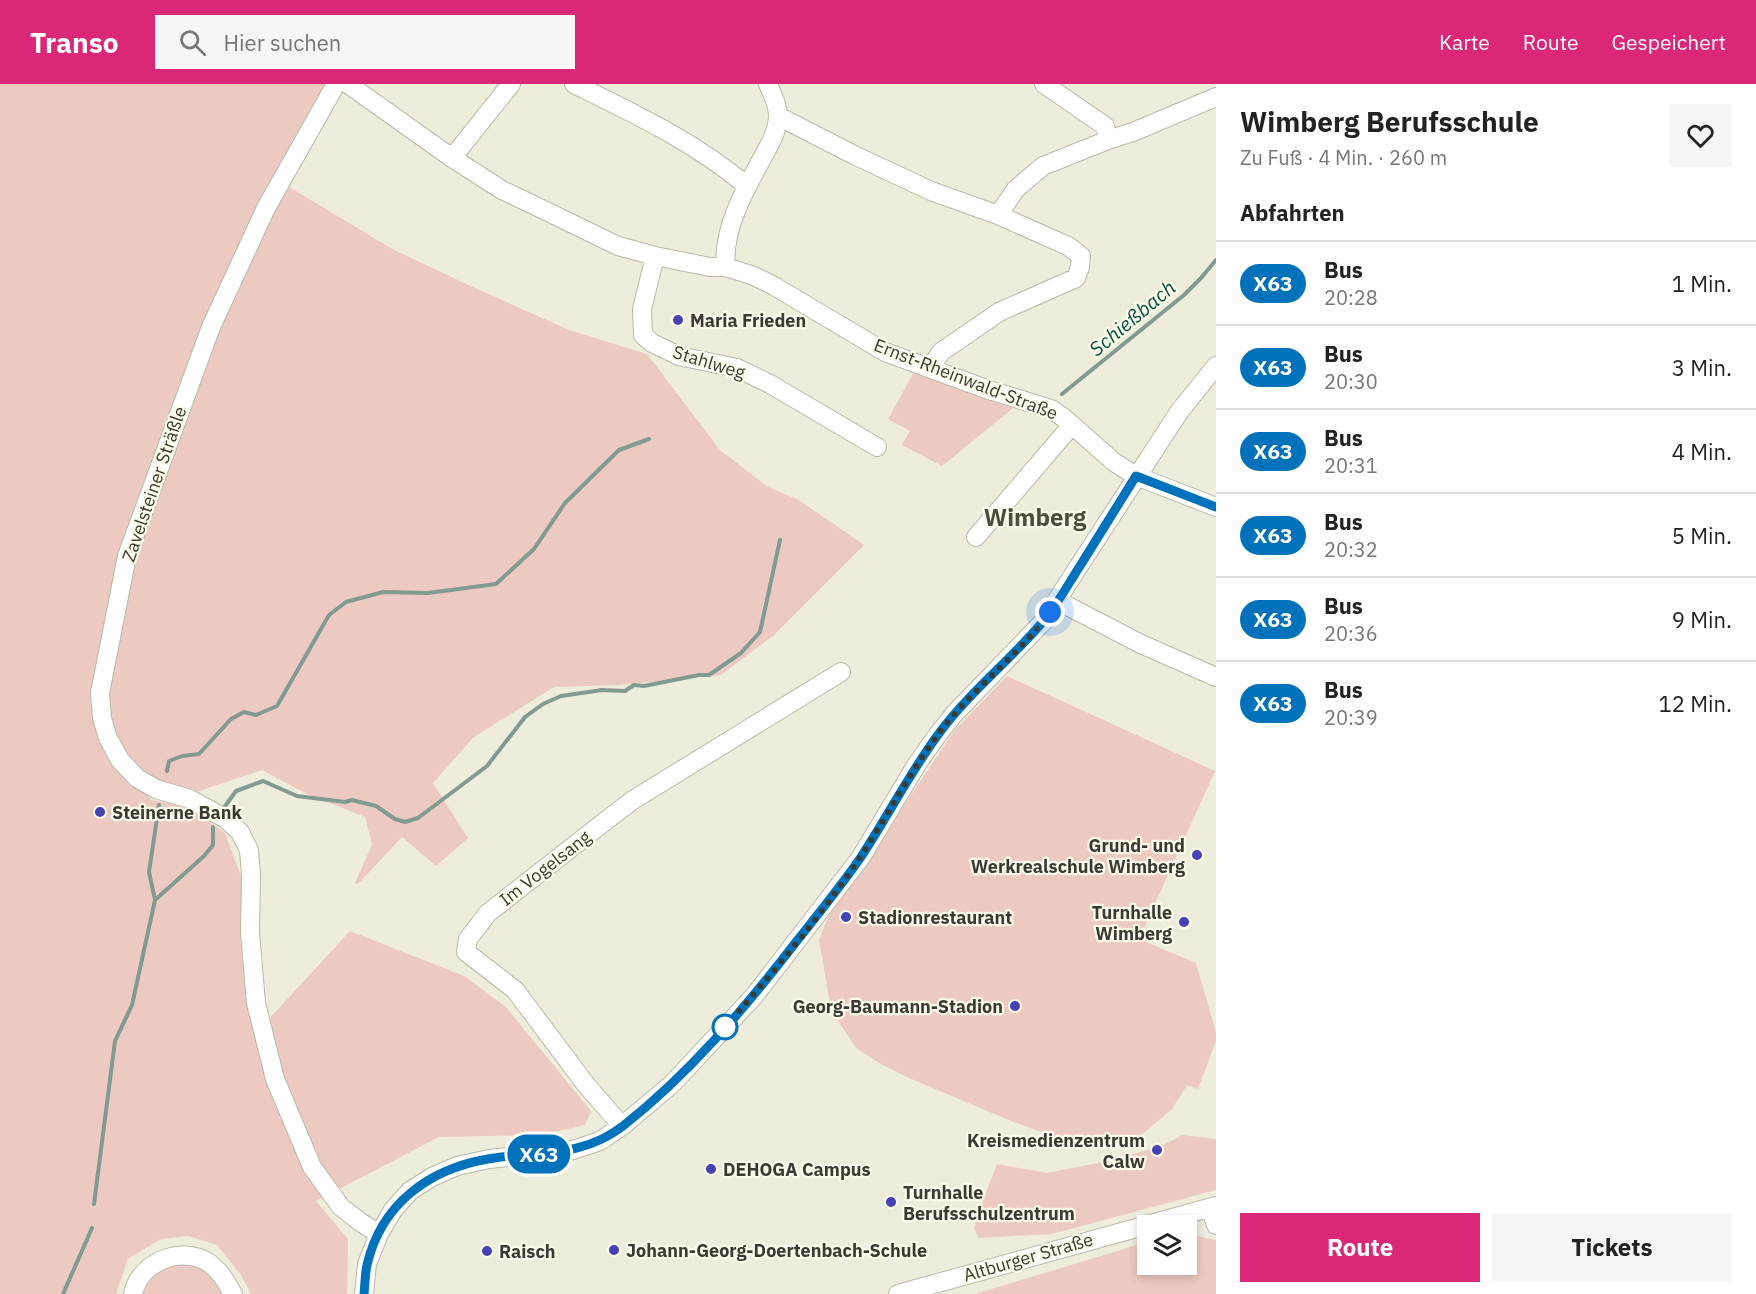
<!DOCTYPE html>
<html lang="de">
<head>
<meta charset="utf-8">
<style>
	body { margin:0; font-family:"IBM Plex Sans",sans-serif; background:#f6f6f6; color:#222; height:100vh; display:flex; flex-direction:column; font-size:22px; white-space:nowrap }
	* { box-sizing:border-box; margin:0 }
	p { font-size:20px; color:#767676 }
	.icon { flex:none; width:33px; height:33px; fill:none; stroke:currentColor; stroke-width:2; stroke-linecap:round; stroke-linejoin:round }
	.map { position:relative; flex:1; overflow:hidden }
	.side { display:flex; flex-direction:column; background:#fff; width:540px }
	.side>* { flex:none }
	.badge { padding:0 12px; border-radius:20px; font-size:21px; line-height:39px }
	.fabs { position:absolute; left:1137px; top:1131px; display:grid; gap:12px }
	.fabs a { display:grid; place-items:center; width:60px; height:60px; border-radius:0px; background:#fff; box-shadow:0 3px 9px #0003; font-size:30px }
	.you { position:absolute; width:30px; height:30px; margin:-15px; border:4px solid #fff; border-radius:50%; background:#1a73e8; box-shadow:0 0 0 9px #1a73e833 }
	.map>.badge { position:absolute; translate:-50% -50%; box-shadow:0 0 0 3px #fff }
	h2 { padding:0 24px; font-size:22px; line-height:54px }
	.round { display:grid; place-items:center; flex:none; width:63px; height:63px; border-radius:0px; background:#f6f6f6 }
	.head { display:flex; align-items:center; justify-content:space-between; height:102px; padding:0 24px }
	h1 { font-size:28px; font-weight:700; line-height:45px }
	.cta { display:flex; gap:12px; margin-top:auto; padding:12px 24px }
	.cta a { flex:1; height:69px; border-radius:0px; background:#db2777; color:#fff; font-size:24px; font-weight:700; line-height:69px; text-align:center }
	.cta a+a { background:#f6f6f6; color:#222 }
	ul { padding:0; list-style:none }
	li { display:flex; align-items:center; gap:18px; height:84px; padding:0 24px; border-top:2px solid #e0e0e0 }
	li div { flex:1 }
	li b { display:block; font-size:22px }
	li em { font-style:normal }
	li .badge { min-width:66px; font-weight:700; text-align:center }
	header { display:flex; align-items:center; gap:36px; box-sizing:border-box; height:84px; padding:0 30px; background:#db2777; color:#fff }
	header strong { font-size:28px }
	nav { display:flex; gap:33px; margin-inline-start:auto; font-size:21px }
	.search { width:420px; height:54px; background:#f6f6f6; display:flex; align-items:center; gap:15px; box-sizing:border-box; padding:0 21px; border-radius:0px; color:#767676; font-size:22px }
	main { display:flex; flex:1; min-height:0 }
	.map>svg:first-child { display:block }
	.green { fill:#edcac1 }
	.lines { fill:none; stroke-linecap:round; stroke-linejoin:round }
	.stream { stroke:#819b92; stroke-width:4 }
	.minor-casing { stroke:#b9b8a7; stroke-width:20 }
	.minor { stroke:#fff; stroke-width:18 }
	.line-casing { stroke:#fff; stroke-width:14 }
	.line { stroke:#0072bc; stroke-width:9 }
	.walk { stroke:#3a3a33; stroke-width:6; stroke-dasharray:0 10.8 }
	.poi-dot { fill:#4741b7; stroke:#fcfbe9; stroke-width:2 }
	.stop-dot { fill:#fff; stroke:#0072bc; stroke-width:3 }
	.labels { text-anchor:middle; dominant-baseline:central; stroke-width:4.5; stroke-linejoin:round; paint-order:stroke }
	.poi-label { font-size:18px; font-weight:bold; fill:#3a3a33; stroke:#fcfbe9; text-anchor:start }
	.street-label { font-size:18px; fill:#3a3a33; stroke:#fcfbe9 }
	.water-label { font-size:20px; font-style:italic; fill:#005040; stroke:#fcfbe9 }
	.district-label { font-size:24px; font-weight:bold; fill:#4d4d3e; stroke:#fcfbe9 }
</style>
</head>
<body>
<header>
<strong>Transo</strong>
<div class="search"><svg class="icon" aria-label="search" viewBox="0 0 24 24"><circle cx="10" cy="10" r="6"/><path d="M15 15l6 6"/></svg>Hier suchen</div>
<nav><a>Karte</a><a>Route</a><a>Gespeichert</a></nav>
</header>
<main>
<div class="map">
<svg width="1216" height="1210" viewBox="0 0 1216 1210">
	<rect width="100%" height="100%" fill="#eeeddc"/>
	<path class="green" d="M 0,0 L 326,0 L 286,101 L 394,166 L 475,204 L 569,246 L 647,270 L 720,366 L 768,403 L 799,416 L 864,461 L 774,551 L 721,591 L 620,601 L 554,603 L 474,653 L 433,699 L 468,754 L 436,782 L 402,753 L 358,800 L 355,799 L 372,761 L 365,733 L 307,710 L 262,686 L 196,708 L 137,699 L 151,716 L 185,722 L 225,749 L 242,795 L 243,874 L 252,942 L 268,936 L 350,847 L 464,892 L 505,922 L 591,1027 L 585,1041 L 541,1051 L 439,1053 L 316,1117 L 348,1155 L 347,1210 L 251,1210 L 241,1191 L 217,1161 L 188,1152 L 161,1155 L 128,1175 L 116,1210 L 0,1210 Z
		M 914,288 L 1017,321 L 942,382 L 902,361 L 910,347 L 888,335 Z
		M 1007,592 L 1215,687 L 1139,855 L 1196,879 L 1216,948 L 1216,957 L 1198,1005 L 1187,1001 L 1172,1025 L 1138,1054 L 1088,1065 L 1011,1037 L 909,994 L 881,980 L 856,964 L 831,926 L 819,856 L 828,833 L 955,646 Z
		M 1182,1051 L 1216,1055 L 1216,1106 L 1052,1150 L 979,1154 L 974,1145 L 977,1132 L 997,1080 L 1047,1089 L 1108,1077 L 1162,1062 Z
		M 1187,1150 L 1216,1156 L 1216,1210 L 975,1210 L 1147,1158 L 1148,1180 L 1186,1180 Z
		M 183,1179 C 203,1184 214,1192 224,1210 L 143,1210 C 148,1189 164,1183 183,1179 Z"/>
	<g class="lines">
		<path class="stream" d="M 1062,310 L 1184,211 L 1201,194 L 1216,176
			M 167,687 L 169,677 L 182,672 L 199,670 L 231,635 L 244,628 L 256,631 L 277,622 L 329,531 L 346,518 L 383,508 L 428,509 L 496,500 L 534,465 L 565,419 L 619,366 L 649,355
			M 223,725 L 236,707 L 263,697 L 297,712 L 345,718 L 352,716 L 376,722 L 395,735 L 405,738 L 418,734 L 487,682 L 525,633 L 543,620 L 561,612 L 602,606 L 625,607 L 634,601 L 644,602 L 699,591 L 709,591 L 741,569 L 760,548 L 780,456
			M 155,816 L 204,772 L 213,761 L 213,743
			M 94,1120 L 115,957 L 132,921 L 155,816 L 149,788 L 159,721
			M 63,1210 L 92,1144"/>
		<defs>
			<path id="minor" d="M 336,0 L 266,124 L 211,243 L 127,472 L 100,609 L 102,634 L 108,654 L 120,676 L 137,694 L 156,705 L 190,715 L 226,735 L 240,748 L 249,766 L 251,792 L 250,849 L 256,919 L 275,995 L 312,1083 L 341,1123 L 360,1138 L 379,1150
				M 348,0 L 452,74 L 502,106 L 546,127 L 618,162 L 655,172 L 710,183 L 726,183 L 754,192 L 774,202 L 885,268 L 989,306 L 1051,325 L 1064,334 L 1114,378 L 1136,392 L 1216,423
				M 574,0 C 635,30 695,58 747,102
				M 1044,0 L 1105,42 L 1108,56
				M 778,32 L 854,71 L 931,107 L 998,131
				M 452,74 L 511,0
				M 655,172 L 642,225 L 643,251 L 652,259 L 679,272 L 737,284 L 770,300 L 877,363
				M 726,183 C 722,149 742,111 758,82 C 766,66 778,50 778,31 C 778,20 772,10 768,0
				M 930,284 L 941,268 L 999,228 L 1076,194 L 1080,183 L 1081,172 L 1068,162 L 998,131 L 1016,105 L 1043,82 L 1108,56 L 1133,48 L 1216,13
				M 976,453 L 1072,341
				M 1058,517 L 1141,560 L 1216,593
				M 622,1042 L 587,1002 L 515,906 L 466,868 L 468,855 L 488,829 L 608,735 L 633,716 L 841,588
				M 1210,1124 L 1216,1141
				M 133,1210 C 140,1175 188,1159 214,1183 C 223,1191 228,1201 233,1210
				M 364,1210 L 367,1180 L 379,1150 L 393,1126 L 410,1107 L 432,1093 L 457,1082 L 489,1075 L 573,1066 L 600,1057 L 622,1042 L 672,1000 L 755,911 L 861,773 L 917,680 L 939,649 L 955,629 L 1042,539 L 1179,328 L 1216,282
				M 898,1210 L 1216,1122"/>
		</defs>
		<use href="#minor" class="minor-casing"/>
		<use href="#minor" class="minor"/>
	</g>
	<g class="lines">
		<defs>
			<path id="line" d="M 364,1210 C 365,1200 365,1190 367,1181 C 381,1120 429,1085 488,1075 C 537,1066 580,1075 623,1042 C 689,990 745,924 796,858 C 818,830 841,802 861,773 C 888,732 910,688 940,648 C 969,609 1008,578 1040,541 C 1056,523 1067,502 1080,482 C 1099,452 1117,422 1136,392 L 1216,423"/>
		</defs>
		<use href="#line" class="line-casing"/>
		<use href="#line" class="line"/>
		<path class="walk" d="M 725,943 C 773,889 821,832 861,772 C 888,731 910,688 939,649 C 972,605 1018,572 1050,528"/>
	</g>
	<g class="poi-dot">
		<circle cx="678" cy="236" r="6"/>
		<circle cx="100" cy="728" r="6"/>
		<circle cx="1197" cy="771" r="6"/>
		<circle cx="846" cy="833" r="6"/>
		<circle cx="1184" cy="838" r="6"/>
		<circle cx="1015" cy="922" r="6"/>
		<circle cx="1157" cy="1066" r="6"/>
		<circle cx="711" cy="1085" r="6"/>
		<circle cx="891" cy="1118" r="6"/>
		<circle cx="614" cy="1166" r="6"/>
		<circle cx="487" cy="1167" r="6"/>
	</g>
	<circle class="stop-dot" cx="725" cy="943" r="12"/>
	<g class="labels">
		<g class="poi-label">
			<text x="690" y="236">Maria Frieden</text>
			<text x="112" y="728">Steinerne Bank</text>
			<text x="1185" y="761" text-anchor="end">Grund- und<tspan x="1185" dy="21">Werkrealschule Wimberg</tspan></text>
			<text x="1172" y="828" text-anchor="end">Turnhalle<tspan x="1172" dy="21">Wimberg</tspan></text>
			<text x="858" y="833">Stadionrestaurant</text>
			<text x="1003" y="922" text-anchor="end">Georg-Baumann-Stadion</text>
			<text x="1145" y="1056" text-anchor="end">Kreismedienzentrum<tspan x="1145" dy="21">Calw</tspan></text>
			<text x="723" y="1085">DEHOGA Campus</text>
			<text x="903" y="1108">Turnhalle<tspan x="903" dy="21">Berufsschulzentrum</tspan></text>
			<text x="626" y="1166">Johann-Georg-Doertenbach-Schule</text>
			<text x="499" y="1167">Raisch</text>
		</g>
		<g class="street-label">
			<text transform="translate(709 278) rotate(17)">Stahlweg</text>
			<text transform="translate(966 295) rotate(21)">Ernst-Rheinwald-Straße</text>
			<text transform="translate(154 400) rotate(-71)">Zavelsteiner Sträßle</text>
			<text transform="translate(545 784) rotate(-38)">Im Vogelsang</text>
			<text transform="translate(1028 1173) rotate(-16)">Altburger Straße</text>
		</g>
		<g class="water-label">
			<text transform="translate(1132 234) rotate(-40)">Schießbach</text>
		</g>
		<g class="district-label">
			<text x="1035" y="433">Wimberg</text>
		</g>
	</g>
</svg>
<div class="fabs">
<a><svg class="icon" aria-label="layers" viewBox="0 0 24 24"><path d="M12 4l9 5-9 5-9-5zM3 14l9 5 9-5"/></svg></a>
</div>
<div class="you" style="left:1050px;top:528px"></div>
<b class="badge" style="left:539px;top:1070px;background:#0072bc;color:#fff">X63</b>
</div>
<section class="side">
<div class="head"><div><h1>Wimberg Berufsschule</h1><p>Zu Fuß · 4 Min. · 260 m</p></div><a class="round"><svg class="icon" aria-label="heart" viewBox="0 0 24 24"><path d="M12 20l-8-8c-3-5 5-10 8-4 3-6 11-1 8 4z"/></svg></a></div>
<h2>Abfahrten</h2>
<ul>
<li><span class="badge" style="background:#0072bc;color:#fff">X63</span><div><b>Bus</b><p>20:28</p></div><em>1 Min.</em></li>
<li><span class="badge" style="background:#0072bc;color:#fff">X63</span><div><b>Bus</b><p>20:30</p></div><em>3 Min.</em></li>
<li><span class="badge" style="background:#0072bc;color:#fff">X63</span><div><b>Bus</b><p>20:31</p></div><em>4 Min.</em></li>
<li><span class="badge" style="background:#0072bc;color:#fff">X63</span><div><b>Bus</b><p>20:32</p></div><em>5 Min.</em></li>
<li><span class="badge" style="background:#0072bc;color:#fff">X63</span><div><b>Bus</b><p>20:36</p></div><em>9 Min.</em></li>
<li><span class="badge" style="background:#0072bc;color:#fff">X63</span><div><b>Bus</b><p>20:39</p></div><em>12 Min.</em></li>
</ul>
<div class="cta"><a>Route</a><a>Tickets</a></div>
</section>
</main>
</body>
</html>
